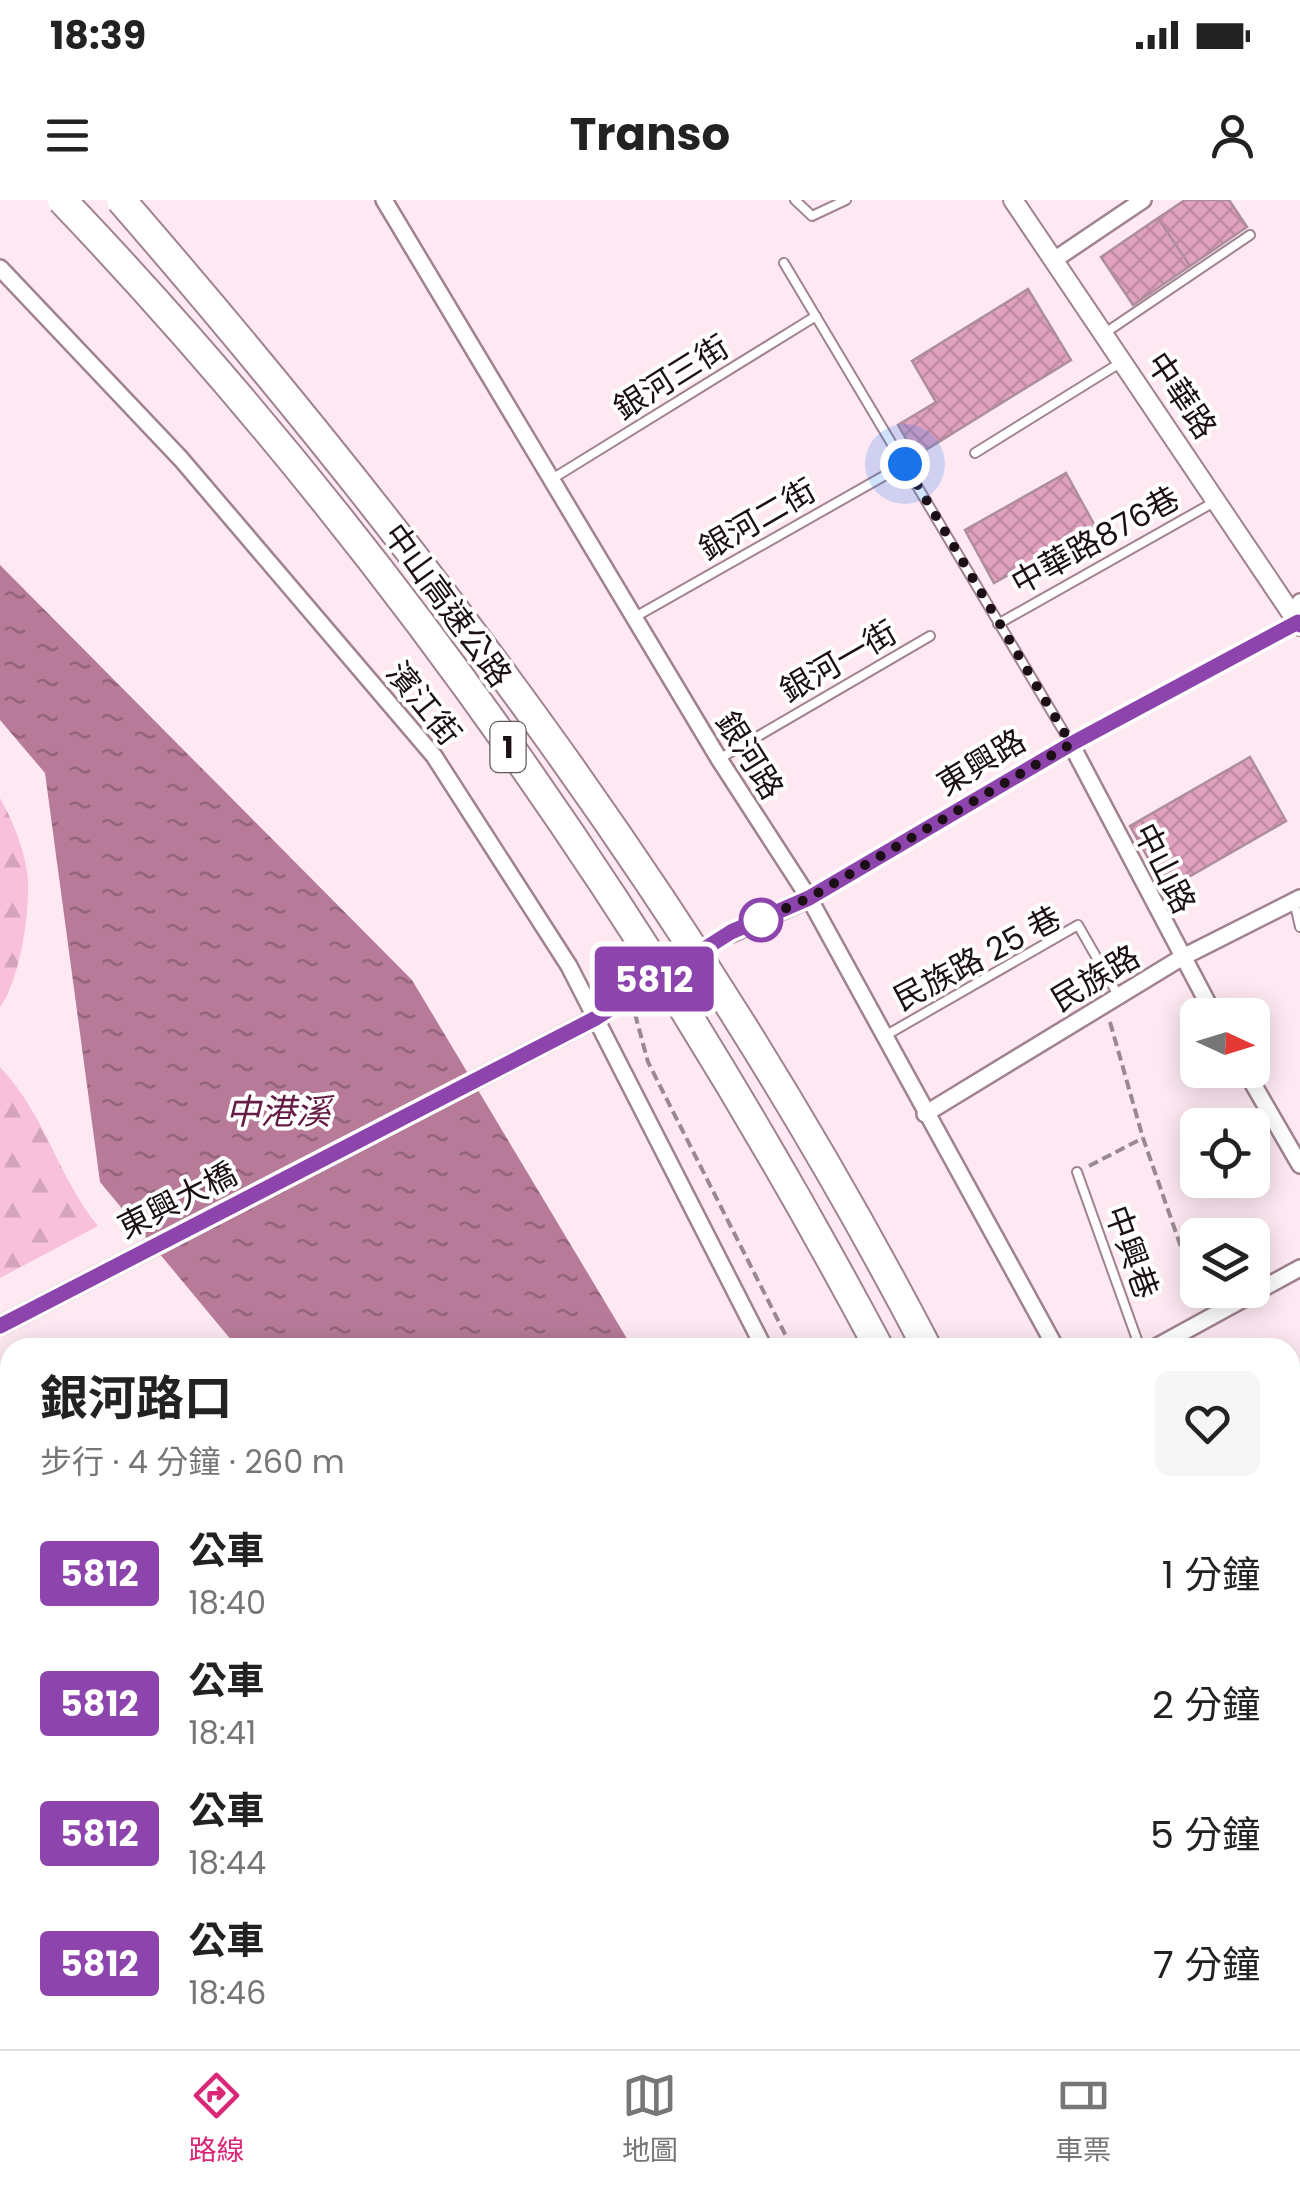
<!DOCTYPE html>
<html lang="zh-TW">
<head>
<meta charset="utf-8">
<style>
	body { margin:0; font-family:Poppins,"Noto Sans TC",sans-serif; background:#f6f6f6; color:#222; height:100vh; display:flex; flex-direction:column; font-size:38px; white-space:nowrap }
	* { box-sizing:border-box; margin:0 }
	p { font-size:32px; color:#767676 }
	.icon { flex:none; width:55px; height:55px; fill:none; stroke:currentColor; stroke-width:2; stroke-linecap:round; stroke-linejoin:round }
	.map { position:relative; flex:1; overflow:hidden }
	.sheet { position:absolute; left:0px; top:1138px; width:1300px; height:712px; display:flex; flex-direction:column; background:#fff; border-radius:30px 30px 0 0; box-shadow:0 5px 25px #0003 }
	.sheet>* { flex:none }
	.badge { padding:0 20px; border-radius:8px; font-size:35px; line-height:65px }
	.needle { width:65px; rotate:94deg }
	.fabs { position:absolute; left:1180px; top:798px; display:grid; gap:20px }
	.fabs a { display:grid; place-items:center; width:90px; height:90px; border-radius:15px; background:#fff; box-shadow:0 5px 25px #0003; font-size:50px }
	.you { position:absolute; width:50px; height:50px; margin:-25px; border:8px solid #fff; border-radius:50%; background:#1a73e8; box-shadow:0 0 0 15px #1a73e833 }
	.map>.badge { position:absolute; translate:-50% -50%; box-shadow:0 0 0 5px #fff }
	.round { display:grid; place-items:center; flex:none; width:105px; height:105px; border-radius:15px; background:#f6f6f6 }
	.overview { display:flex; align-items:center; justify-content:space-between; height:170px; padding:0 40px }
	h1 { font-size:48px; font-weight:700; line-height:75px }
	ul { padding:0; list-style:none }
	li { display:flex; align-items:center; gap:30px; height:130px; padding:0 40px }
	li div { flex:1 }
	li b { display:block; font-size:38px }
	li em { font-style:normal }
	li .badge { min-width:110px; font-weight:700; text-align:center }
	.status { display:flex; justify-content:space-between; align-items:center; height:70px; padding:0 50px; background:#fff; direction:ltr }
	.status svg { height:28px; fill:currentColor }
	header { display:flex; justify-content:space-between; align-items:center; height:130px; padding:0 40px; background:#fff; font-size:45px; font-weight:700 }
	.tabs { display:flex; justify-content:space-around; align-items:center; height:140px; border-top:2px solid #e0e0e0; background:#fff; font-size:28px; color:#767676 }
	.tabs a { display:grid; justify-items:center; gap:5px }
	.tabs .selected { color:#db2777 }
	.map>svg:first-child { display:block }
	.forest { fill:url(#forest-firs) }
	.water { fill:url(#water-ripples) }
	.building { fill:url(#building-cross-hatch); stroke:#ae8e9d; stroke-width:2.5 }
	.lines { fill:none; stroke-linecap:round; stroke-linejoin:round }
	.tertiary-tunnel { stroke:#dcc8d2; stroke-width:18; stroke-dasharray:18 9; stroke-linecap:butt }
	.service-casing { stroke:#a18290; stroke-width:12 }
	.minor-casing { stroke:#a18290; stroke-width:20 }
	.tertiary-casing { stroke:#a18290; stroke-width:22 }
	.motorway-casing { stroke:#a18290; stroke-width:32 }
	.path { stroke:#9a8991; stroke-width:4; stroke-dasharray:10 5; stroke-linecap:butt }
	.service { stroke:#fff; stroke-width:8 }
	.minor { stroke:#fff; stroke-width:15 }
	.tertiary { stroke:#fff; stroke-width:18 }
	.motorway { stroke:#fff; stroke-width:28 }
	.motorway-bridge-casing { stroke:#a18290; stroke-width:32; stroke-linecap:butt }
	.motorway-bridge { stroke:#fff; stroke-width:28 }
	.line-casing { stroke:#fff; stroke-width:22 }
	.line { stroke:#8e44ad; stroke-width:15 }
	.walk { stroke:#1c1016; stroke-width:10; stroke-dasharray:0 18 }
	.stop-dot { fill:#fff; stroke:#8e44ad; stroke-width:5 }
	.labels { text-anchor:middle; dominant-baseline:central; stroke-width:8; stroke-linejoin:round; paint-order:stroke }
	.shield { fill:#fff; stroke:#60585c; stroke-width:2.5 }
	.shield-label { font-size:30px; font-weight:bold; fill:#1c1016 }
	.street-label { font-size:32px; fill:#1c1016; stroke:#fff }
	.water-label { font-size:35px; font-style:italic; fill:#641c46; stroke:#fff }
</style>
</head>
<body>
<div class="status"><b>18:39</b><svg viewBox="0 0 49 12"><path d="M0 12V9h3v3zM5 12V6h3v6zM10 12V3h3v9zM15 12V0h3v12zM26 1h20v11H26zM47 4h2v5h-2z"/></svg></div>
<header><svg class="icon" aria-label="menu" viewBox="0 0 24 24"><path d="M4 6h16M4 12h16M4 18h16"/></svg>Transo<svg class="icon" aria-label="person" viewBox="0 0 24 24"><circle cx="12" cy="8" r="4"/><path d="M4 21q1-7 8-7t8 7"/></svg></header>
<div class="map">
<svg width="1300" height="1849" viewBox="0 0 1300 1849">
	<defs>
		<pattern id="forest-firs" width="22" height="20" patternUnits="userSpaceOnUse" patternTransform="scale(2.5)"><rect width="22" height="20" fill="#f8c0db"/><path d="M5 1l3.5 6h-7zM16 11l3.5 6h-7z" fill="#d4a4bb"/></pattern>
		<pattern id="water-ripples" width="26" height="14" patternUnits="userSpaceOnUse" patternTransform="scale(2.5)"><rect width="26" height="14" fill="#b77b99"/><path d="M2 4q2-2 4 0t4 0M15 11q2-2 4 0t4 0" fill="none" stroke="#94637c"/></pattern>
		<pattern id="building-cross-hatch" width="8" height="8" patternUnits="userSpaceOnUse" patternTransform="scale(2.5)"><rect width="8" height="8" fill="#e1a2c0"/><path d="M0 0l8 8M0 8l8-8" fill="none" stroke="#c08aa4"/></pattern>
	</defs>
	<rect width="100%" height="100%" fill="#fee9f3"/>
	<path class="forest" d="M 0,598 C 12,619 23,646 27,671 C 32,703 20,782 0,807 Z
		M 0,867 C 47,917 56,974 98,1026 L 0,1078 Z"/>
	<path class="water" d="M 0,365 L 412,780 L 632,1147 L 237,1147 L 100,982 L 45,573 L 0,520 Z
		M 498,1840 L 699,1840 L 696,1849 L 497,1849 Z"/>
	<path class="building" d="M 1185,0 L 1229,0 L 1247,27 L 1190,66 L 1158,18 Z
		M 1158,18 L 1190,66 L 1133,105 L 1101,57 Z
		M 1028,89 L 1071,160 L 916,256 L 898,225 L 936,202 L 912,161 Z
		M 1066,273 L 1095,326 L 994,383 L 965,330 Z
		M 1250,557 L 1286,621 L 1166,690 L 1130,626 Z"/>
	<g class="lines">
		<path class="tertiary-tunnel" d="M 654,779 L 731,733"/>
		<defs>
			<path id="service" d="M 795,0 L 812,16 L 846,0
				M 784,63 L 1071,544
				M 1105,133 L 1250,35
				M 975,253 L 1120,163
				M 552,279 L 816,116
				M 635,417 L 905,264
				M 998,424 L 1216,301
				M 719,559 L 930,436
				M 1294,701 L 1300,727
				M 883,837 L 1078,725 L 1118,795
				M 1077,972 L 1140,1148
				M 0,1548 L 10,1564
				M 120,1840 L 123,1849"/>
			<path id="minor" d="M 384,0 L 719,559 L 809,698 L 1056,1148
				M 1054,60 L 1143,0
				M 0,68 L 181,259 L 434,556 L 569,766 L 764,1148
				M 1071,544 L 1214,815
				M 809,698 L 1071,544 L 1297,422 L 1300,402
				M 1245,870 L 1300,965
				M 925,914 L 1181,758 L 1300,698
				M 1154,1148 L 1300,1068
				M 1290,1452 L 1300,1446
				M 1290,1576 L 1300,1595
				M 1118,1840 L 1123,1849"/>
			<path id="tertiary" d="M 1013,0 L 1300,426
				M 731,733 L 809,698
				M 0,1126 L 596,818 L 644,785"/>
			<path id="motorway" d="M 1290,1837 L 1297,1849
				M 1244,1840 L 1249,1849"/>
		</defs>
		<use href="#service" class="service-casing"/>
		<use href="#minor" class="minor-casing"/>
		<use href="#tertiary" class="tertiary-casing"/>
		<use href="#motorway" class="motorway-casing"/>
		<path class="path" d="M 635,814 L 648,862 L 792,1148
			M 1110,822 L 1143,938 L 1182,1050
			M 1089,966 L 1143,938
			M 1143,1840 L 1148,1849"/>
		<use href="#service" class="service"/>
		<use href="#minor" class="minor"/>
		<use href="#tertiary" class="tertiary"/>
		<use href="#motorway" class="motorway"/>
		<defs>
			<path id="motorway-bridge" d="M 62,0 C 387,341 658,733 879,1148
				M 121,0 C 429,355 709,729 927,1148"/>
		</defs>
		<use href="#motorway-bridge" class="motorway-bridge-casing"/>
		<use href="#motorway-bridge" class="motorway-bridge"/>
	</g>
	<g class="lines">
		<defs>
			<path id="line" d="M 0,1126 L 596,818 L 731,732 L 809,698 L 1071,544 L 1298,422 L 1300,425"/>
		</defs>
		<use href="#line" class="line-casing"/>
		<use href="#line" class="line"/>
		<path class="walk" d="M 761,720 L 757,721 L 809,698 L 1071,544 L 905,264"/>
	</g>
	<circle class="stop-dot" cx="761" cy="720" r="20"/>
	<g class="labels">
		<rect class="shield" x="490.5" y="522" width="35" height="50" rx="8"/>
		<g class="shield-label">
			<text x="508" y="547">1</text>
		</g>
		<g class="street-label">
			<text transform="translate(671 177) rotate(-32)">銀河三街</text>
			<text transform="translate(1182 195) rotate(56)">中華路</text>
			<text transform="translate(757 319) rotate(-30)">銀河二街</text>
			<text transform="translate(1095 340) rotate(-29)">中華路876巷</text>
			<text transform="translate(448 405) rotate(54)">中山高速公路</text>
			<text transform="translate(838 461) rotate(-30)">銀河一街</text>
			<text transform="translate(424 503) rotate(51)">濱江街</text>
			<text transform="translate(750 555) rotate(58)">銀河路</text>
			<text transform="translate(981 562) rotate(-31)">東興路</text>
			<text transform="translate(1165 668) rotate(63)">中山路</text>
			<text transform="translate(977 758) rotate(-28)">民族路 25 巷</text>
			<text transform="translate(1095 778) rotate(-31)">民族路</text>
			<text transform="translate(177 1000) rotate(-27)">東興大橋</text>
			<text transform="translate(1132 1052) rotate(70)">中興巷</text>
		</g>
		<g class="water-label">
			<text x="278" y="911">中港溪</text>
		</g>
	</g>
</svg>
<div class="fabs">
<a><svg class="needle" viewBox="-14 -14 28 28"><path d="M0-13l5 13h-10z" fill="#e53935"/><path d="M0 13l5-13h-10z" fill="#767676"/></svg></a>
<a><svg class="icon" aria-label="locate" viewBox="0 0 24 24"><circle cx="12" cy="12" r="6"/><path d="M12 2v4M12 18v4M2 12h4M18 12h4"/></svg></a>
<a><svg class="icon" aria-label="layers" viewBox="0 0 24 24"><path d="M12 4l9 5-9 5-9-5zM3 14l9 5 9-5"/></svg></a>
</div>
<div class="you" style="left:905px;top:264px"></div>
<b class="badge" style="left:654px;top:779px;background:#8e44ad;color:#fff">5812</b>
<section class="sheet">
<div class="overview"><div><h1>銀河路口</h1><p>步行 · 4 分鐘 · 260 m</p></div><a class="round"><svg class="icon" aria-label="heart" viewBox="0 0 24 24"><path d="M12 20l-8-8c-3-5 5-10 8-4 3-6 11-1 8 4z"/></svg></a></div>
<ul>
<li><span class="badge" style="background:#8e44ad;color:#fff">5812</span><div><b>公車</b><p>18:40</p></div><em>1 分鐘</em></li>
<li><span class="badge" style="background:#8e44ad;color:#fff">5812</span><div><b>公車</b><p>18:41</p></div><em>2 分鐘</em></li>
<li><span class="badge" style="background:#8e44ad;color:#fff">5812</span><div><b>公車</b><p>18:44</p></div><em>5 分鐘</em></li>
<li><span class="badge" style="background:#8e44ad;color:#fff">5812</span><div><b>公車</b><p>18:46</p></div><em>7 分鐘</em></li>
</ul>
</section>
</div>
<nav class="tabs">
<a class="selected"><svg class="icon" aria-label="directions" viewBox="0 0 24 24"><path d="M12 3l9 9-9 9-9-9zM9 14v-3h6M13 9l2 2-2 2"/></svg>路線</a>
<a><svg class="icon" aria-label="map" viewBox="0 0 24 24"><path d="M3 6l6-2 6 2 6-2v14l-6 2-6-2-6 2zM9 4v14M15 6v14"/></svg>地圖</a>
<a><svg class="icon" aria-label="tickets" viewBox="0 0 24 24"><path d="M3 7h18v10H3zM15 7v10"/></svg>車票</a>
</nav>
</body>
</html>
